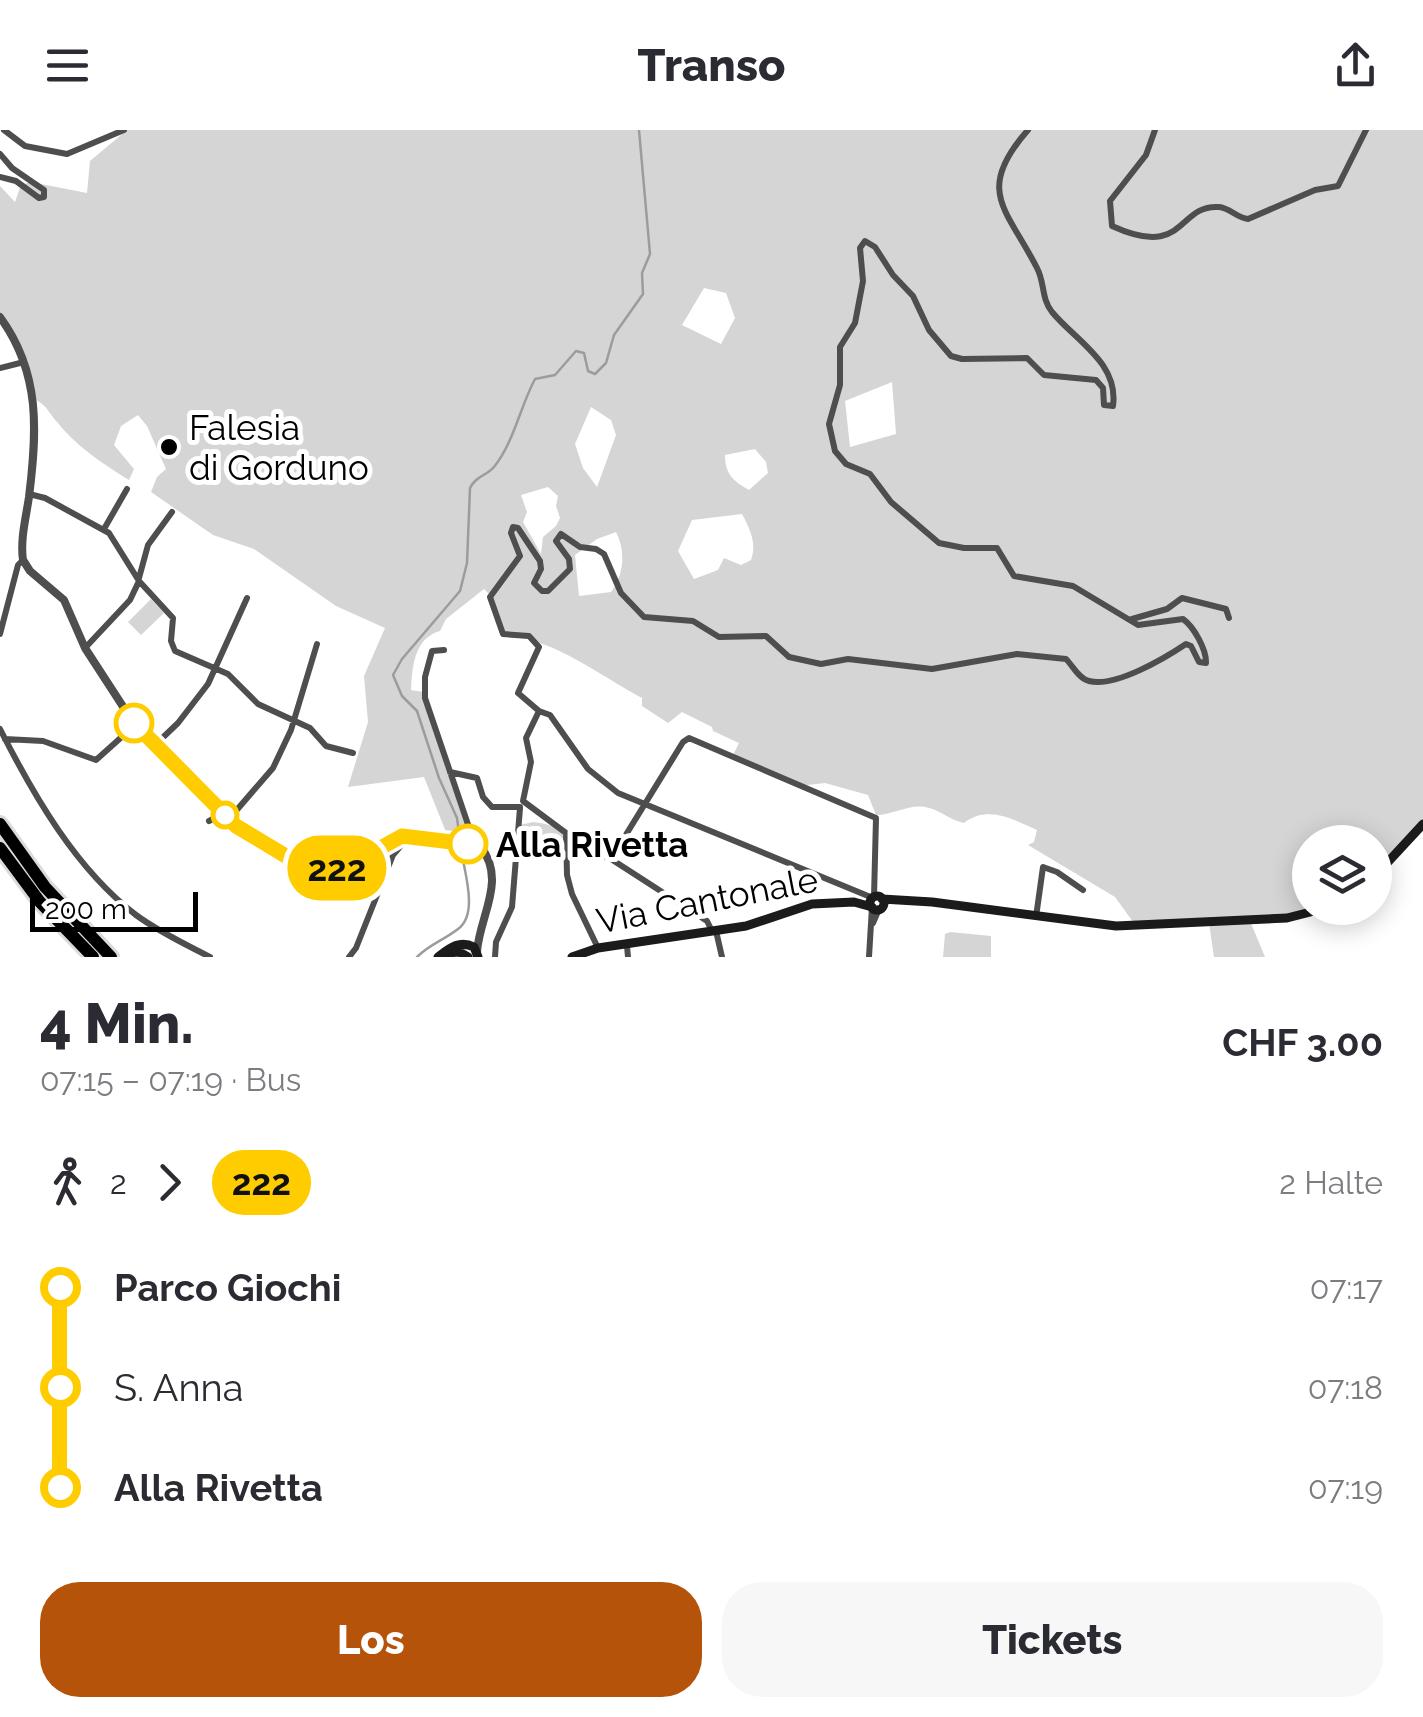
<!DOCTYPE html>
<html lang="de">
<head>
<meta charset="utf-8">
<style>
	body { margin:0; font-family:Raleway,sans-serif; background:#f7f7f7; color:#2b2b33; height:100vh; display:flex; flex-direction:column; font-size:38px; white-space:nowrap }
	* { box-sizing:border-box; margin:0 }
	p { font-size:32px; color:#7c7c81 }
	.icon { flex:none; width:55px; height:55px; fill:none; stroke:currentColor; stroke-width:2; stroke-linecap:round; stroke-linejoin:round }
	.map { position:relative; height:827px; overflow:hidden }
	.panel { display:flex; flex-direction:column; background:#fff; flex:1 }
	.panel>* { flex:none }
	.badge { padding:0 20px; border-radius:32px; font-size:35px; line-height:65px }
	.buttons { position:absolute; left:1292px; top:695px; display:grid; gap:20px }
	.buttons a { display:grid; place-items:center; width:100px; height:100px; border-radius:50%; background:#fff; box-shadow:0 5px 25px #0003; font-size:50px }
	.scale { position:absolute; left:30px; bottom:25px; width:168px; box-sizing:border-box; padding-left:10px; border:5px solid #000; border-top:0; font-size:28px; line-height:35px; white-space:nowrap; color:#000; -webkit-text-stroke:8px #fff; paint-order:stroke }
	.map>.badge { position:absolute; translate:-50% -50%; box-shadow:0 0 0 5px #fff }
	.legs { display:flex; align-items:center; gap:15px; height:110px; padding:0 40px; font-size:32px }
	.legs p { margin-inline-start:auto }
	.headline { display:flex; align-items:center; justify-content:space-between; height:170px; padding:0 40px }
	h1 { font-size:55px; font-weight:800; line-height:75px }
	.primary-button { display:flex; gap:20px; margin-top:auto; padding:20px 40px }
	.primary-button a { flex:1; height:115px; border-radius:40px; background:#b45309; color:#fff; font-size:40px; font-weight:800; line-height:115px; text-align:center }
	.primary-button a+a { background:#f7f7f7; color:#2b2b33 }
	ul { padding:0 40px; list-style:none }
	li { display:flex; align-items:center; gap:35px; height:100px; font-size:38px }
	li i { display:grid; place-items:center; width:15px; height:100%; margin:0 12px; background:currentColor }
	li i::after { content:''; width:25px; height:25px; margin:-12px; border:8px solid; border-radius:50%; background:#fff }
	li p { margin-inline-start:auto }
	li:first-child i { background:linear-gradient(#0000 50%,currentColor 0) }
	li:last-child i { background:linear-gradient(currentColor 50%,#0000 0) }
	header { display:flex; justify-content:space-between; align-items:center; height:130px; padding:0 40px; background:#fff; font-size:45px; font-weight:800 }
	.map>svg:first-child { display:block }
	.green { fill:#d5d5d5; fill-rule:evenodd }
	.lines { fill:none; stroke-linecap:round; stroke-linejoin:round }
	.stream { stroke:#9c9c9c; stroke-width:2.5 }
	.motorway-casing { stroke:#dbdbdb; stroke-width:18 }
	.minor { stroke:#4e4e4e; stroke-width:6 }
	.tertiary { stroke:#4e4e4e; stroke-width:8 }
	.secondary { stroke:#1b1b1b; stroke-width:9 }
	.motorway { stroke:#000; stroke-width:12 }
	.line-1-casing { stroke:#fff; stroke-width:22 }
	.line-1 { stroke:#fc0; stroke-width:15 }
	.poi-dot { fill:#000; stroke:#fff; stroke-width:4 }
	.stop-1-dot { fill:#fff; stroke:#fc0; stroke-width:5 }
	.labels { text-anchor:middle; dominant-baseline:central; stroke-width:10; stroke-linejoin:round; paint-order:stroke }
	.poi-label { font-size:35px; fill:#000; stroke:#fff; text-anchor:start }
	.stop-label { font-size:35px; font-weight:bold; fill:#000; stroke:#fff; text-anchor:start }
	.street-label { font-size:35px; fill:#000; stroke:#fff }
</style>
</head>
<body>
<header><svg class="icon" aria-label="menu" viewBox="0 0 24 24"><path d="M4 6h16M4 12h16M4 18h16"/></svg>Transo<svg class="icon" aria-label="share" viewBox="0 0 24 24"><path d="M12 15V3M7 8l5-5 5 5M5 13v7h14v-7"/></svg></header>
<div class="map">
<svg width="1423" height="827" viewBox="0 0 1423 827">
	<rect width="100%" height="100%" fill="#fff"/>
	<path class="green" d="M 127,0 L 1423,0 L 1423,694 L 1375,746 L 1375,712 L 1310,712 L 1310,778 L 1326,778 L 1250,791 L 1265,827 L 1214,827 L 1209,793 L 1136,796 L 1115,767 L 1028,715 L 1034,712 L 1037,700 C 1013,689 987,675 964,693 C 949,690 940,679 925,677 C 910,674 892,685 876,685 L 868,665 L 825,653 L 799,656 L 732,627 L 739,613 L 713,601 L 712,597 L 682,582 L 668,593 L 642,576 L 642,568 C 596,543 556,510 503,504 L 490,465 L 484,459 L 446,489 L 440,501 C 414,508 412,538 411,560 L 424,562 L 470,700 L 465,709 L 448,707 L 424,647 L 348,657 L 368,592 L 364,546 L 385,498 L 336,476 L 254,419 L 213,405 L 151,362 L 157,347 L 166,339 L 147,296 L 138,285 L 121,296 L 114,315 L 134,339 L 129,350 C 103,334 76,316 57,292 C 48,282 47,275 34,269 L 32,254 L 0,187 L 0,56 L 15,72 L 21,55 L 31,52 L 87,63 L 90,31 ZM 704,158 L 726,163 L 735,188 L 721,214 L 682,195 ZM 892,252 L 896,304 L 850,317 L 845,271 ZM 591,277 L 611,290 L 616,305 L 597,357 L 583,338 L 575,314 ZM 755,319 L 766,332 L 768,343 L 749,360 C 733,351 725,344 725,325 ZM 548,357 L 558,366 L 556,376 L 560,388 L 556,396 L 543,407 L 541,424 L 523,392 L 527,382 L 521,365 ZM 742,384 C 750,399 757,413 751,430 L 741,435 L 724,428 L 718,440 L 694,449 L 678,421 L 692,390 ZM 616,402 C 626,421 624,445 611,462 L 579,466 L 575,425 L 597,409 Z
		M 151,469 L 164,483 L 141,505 L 128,492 Z
		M 533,692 C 547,694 557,695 565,707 L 563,718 L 518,710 L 520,695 Z
		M 950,802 L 991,806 L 991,827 L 943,827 L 945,804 Z"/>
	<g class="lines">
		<path class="stream" d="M 460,711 L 457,688 L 439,648 L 417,581 L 402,566 L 393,545 L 402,529 L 460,461 L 467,433 L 470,358 C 476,346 486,346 494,337 C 514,312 520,277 535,249 L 555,245 L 576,221 L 584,223 L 588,241 L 595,244 L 606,233 L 614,205 L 643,164 L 642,143 L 650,124 L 639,0
			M 417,827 C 430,814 444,810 458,799 C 479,784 464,741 461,719"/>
		<defs>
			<path id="motorway" d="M 0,694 L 45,757 L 111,827
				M 0,718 L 40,772 L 93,827"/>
		</defs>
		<use href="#motorway" class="motorway-casing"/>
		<path class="minor" d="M 4,0 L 25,16 L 67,24 L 124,0
			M 1028,0 C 974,61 1007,79 1037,138 C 1045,153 1041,168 1052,182 C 1076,211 1119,233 1113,276 L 1104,275 L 1103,258 L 1096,250 L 1044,245 L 1027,228 L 962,229 L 951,226 L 929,200 L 913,166 L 893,145 L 875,117 L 865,111 L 860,118 L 863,151 L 855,193 L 840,217 L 840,255 L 829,294 L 835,321 L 846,334 L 870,344 L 891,372 L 939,413 L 964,418 L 997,418 L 1014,446 L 1073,456 L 1138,495 L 1183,489 C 1194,497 1206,519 1206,532
			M 1155,0 L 1146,25 L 1110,71 L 1112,96 C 1186,130 1177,74 1219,77 C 1230,78 1237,88 1248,89 L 1315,60 L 1338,56 L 1366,0
			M 0,24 L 12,38 L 44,60 L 44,67 L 39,68 L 16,51 L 0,47
			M 0,238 L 24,232
			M 29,364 L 45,368 L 109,403 L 139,451 L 173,488 L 171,511 L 175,521 L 228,544 L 258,574 L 310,598 L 326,616 L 353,623
			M 104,399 L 127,359
			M 139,448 L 148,415 L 172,382
			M 1132,489 L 1167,479 L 1182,468 L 1226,479 L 1229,488
			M 0,504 L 18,435 L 23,430
			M 85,518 L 130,470 L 139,451
			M 444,520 L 432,521 L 425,547 L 425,568 L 475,715
			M 539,581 L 526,608 L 531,632 L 523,671 L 566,703 L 567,745 L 572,764 L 598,818
			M 0,599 C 34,666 76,739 136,785 C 159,802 185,814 210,827
			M 5,609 L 43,611 L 96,630 L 135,595
			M 155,615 L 178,593 L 208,554 L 247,468
			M 450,642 L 477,648 L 483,667 L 492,677 L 520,677
			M 229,689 L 273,638 L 291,600 L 317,514
			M 209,691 L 224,683
			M 569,714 L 611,729 L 707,791 L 712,801
			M 611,729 L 683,612 L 689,608 L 876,688 L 874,767
			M 873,768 L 618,663 L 588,639 L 550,585 L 539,581 L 518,563 L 539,517 L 529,506 L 503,504 L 490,467 L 520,426 L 511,403 L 513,397 L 518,398 L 540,431 L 541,439 L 534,453 L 542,461 L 548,461 L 570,439 L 569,429 L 556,411 L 561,404 L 580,417 L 596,419 L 604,424 L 621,463 L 644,487 L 693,491 L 719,507 L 766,506 L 789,527 L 821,534 L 848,529 L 932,539 L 1017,524 L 1066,529 C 1073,536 1079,549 1089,551 C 1115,558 1165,528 1186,514 L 1191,516 L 1199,532 L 1206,533
			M 1036,787 L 1043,737 L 1057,742 L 1083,760
			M 873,793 L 879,779
			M 716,801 L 722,827
			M 627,816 L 628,827
			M 349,827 L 356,818 L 393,725 L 409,706
			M 495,827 L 496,812 L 512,777 L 520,678
			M 869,827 L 872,777"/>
		<path class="tertiary" d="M 0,187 C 41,243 37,302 29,367 C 26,387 20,410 23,430 L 30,441 L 64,470 L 85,518 L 135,595 L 234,694 L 248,705 L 299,735 L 316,739 L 353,734 L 402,706 L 481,717 C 507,751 479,787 477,822"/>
		<path class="secondary" d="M 1375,746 L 1423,694
			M870 773a7 7 0 1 1 14 0a7 7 0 1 1-14 0Z
			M 882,769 L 932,772 L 1116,796 L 1287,788 L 1326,778
			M 447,823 L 459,822 L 468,827
			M 438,827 C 450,818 459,810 474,817 L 478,827
			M 572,827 L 598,818 L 746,796 L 812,774 L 854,772 L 872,777"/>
		<use href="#motorway" class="motorway"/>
	</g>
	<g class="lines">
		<defs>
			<path id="line-1" d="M 134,593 L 236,696 L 304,737 L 322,740 L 348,736 L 402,706 L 468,714"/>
		</defs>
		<use href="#line-1" class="line-1-casing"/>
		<use href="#line-1" class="line-1"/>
	</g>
	<circle class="poi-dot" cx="169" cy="317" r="10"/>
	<g class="stop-1-dot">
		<circle cx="134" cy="593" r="18"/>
		<circle cx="225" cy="685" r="12"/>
		<circle cx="468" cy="714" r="18"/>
	</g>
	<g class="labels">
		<g class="poi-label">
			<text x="189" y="297">Falesia<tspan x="189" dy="40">di Gorduno</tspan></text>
		</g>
		<g class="stop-label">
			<text x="496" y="714">Alla Rivetta</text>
		</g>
		<g class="street-label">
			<text transform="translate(707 770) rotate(-11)">Via Cantonale</text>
		</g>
	</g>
</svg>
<div class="buttons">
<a><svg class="icon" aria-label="layers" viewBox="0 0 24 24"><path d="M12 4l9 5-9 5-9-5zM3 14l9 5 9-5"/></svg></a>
</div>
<div class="scale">200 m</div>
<b class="badge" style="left:337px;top:738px;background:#fc0;color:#111">222</b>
</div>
<section class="panel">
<div class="headline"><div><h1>4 Min.</h1><p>07:15 – 07:19 · Bus</p></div><b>CHF 3.00</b></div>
<div class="legs"><svg class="icon" aria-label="walk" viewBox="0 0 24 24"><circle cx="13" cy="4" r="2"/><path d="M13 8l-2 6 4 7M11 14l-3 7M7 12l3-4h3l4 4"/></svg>2<svg class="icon" aria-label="forward" viewBox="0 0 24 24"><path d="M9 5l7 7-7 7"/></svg><b class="badge" style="background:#fc0;color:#111">222</b><p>2 Halte</p></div>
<ul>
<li><i style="color:#fc0"></i><b>Parco Giochi</b><p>07:17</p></li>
<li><i style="color:#fc0"></i><span>S. Anna</span><p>07:18</p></li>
<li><i style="color:#fc0"></i><b>Alla Rivetta</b><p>07:19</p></li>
</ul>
<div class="primary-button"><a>Los</a><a>Tickets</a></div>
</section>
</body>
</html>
